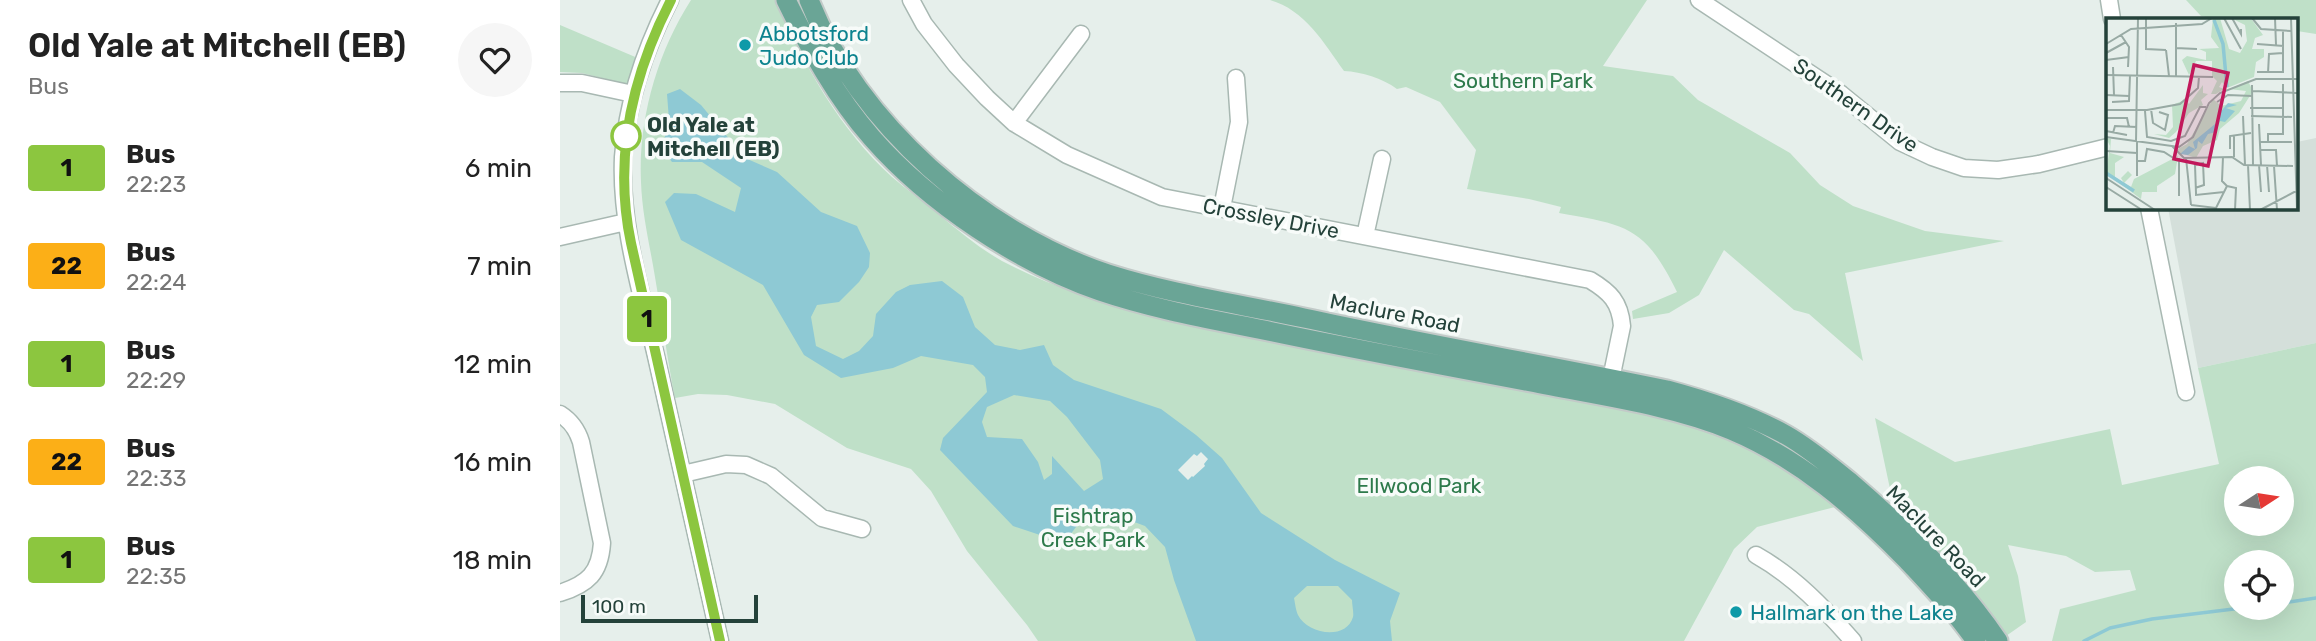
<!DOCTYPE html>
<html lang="en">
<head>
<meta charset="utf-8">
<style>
	body { margin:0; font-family:Rubik,sans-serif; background:#f6f6f6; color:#222; height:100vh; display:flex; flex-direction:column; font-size:26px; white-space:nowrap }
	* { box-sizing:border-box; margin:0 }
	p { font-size:23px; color:#767676 }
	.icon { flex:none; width:38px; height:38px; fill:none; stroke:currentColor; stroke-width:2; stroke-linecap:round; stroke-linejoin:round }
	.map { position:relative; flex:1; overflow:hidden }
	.details { display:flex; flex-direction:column; background:#fff; width:560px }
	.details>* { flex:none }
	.badge { padding:0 14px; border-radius:5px; font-size:24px; line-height:46px }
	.needle { width:46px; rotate:78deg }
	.buttons { position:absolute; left:1664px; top:466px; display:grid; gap:14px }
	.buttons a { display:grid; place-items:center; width:70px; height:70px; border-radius:50%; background:#fff; box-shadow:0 7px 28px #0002; font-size:35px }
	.scale { position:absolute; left:21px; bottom:18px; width:177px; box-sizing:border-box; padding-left:7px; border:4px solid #24423a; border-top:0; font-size:19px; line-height:24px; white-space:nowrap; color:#24423a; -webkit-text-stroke:5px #f7fbf9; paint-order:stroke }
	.map>.badge { position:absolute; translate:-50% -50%; box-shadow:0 0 0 4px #fff }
	.round { display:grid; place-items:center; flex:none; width:74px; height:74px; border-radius:37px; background:#f6f6f6 }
	.head { display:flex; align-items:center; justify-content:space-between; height:119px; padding:0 28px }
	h1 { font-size:33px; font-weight:600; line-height:52px }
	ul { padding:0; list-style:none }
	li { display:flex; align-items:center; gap:21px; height:98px; padding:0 28px }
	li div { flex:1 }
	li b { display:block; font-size:26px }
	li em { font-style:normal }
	li .badge { min-width:77px; font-weight:700; text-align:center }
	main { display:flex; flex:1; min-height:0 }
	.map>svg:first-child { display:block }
	.built { fill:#d4dfda }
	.green { fill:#bfe0c8; fill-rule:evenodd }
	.water { fill:#8ec9d4; fill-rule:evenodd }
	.pier { fill:#e6efeb }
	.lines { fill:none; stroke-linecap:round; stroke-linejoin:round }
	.stream { stroke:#8ec9d4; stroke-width:3.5 }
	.minor-casing { stroke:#a8b8b2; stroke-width:19 }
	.major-casing { stroke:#c2cac8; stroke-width:23 }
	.minor { stroke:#fff; stroke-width:16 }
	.major { stroke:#6aa596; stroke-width:19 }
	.line-casing { stroke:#fff; stroke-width:16 }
	.line { stroke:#8cc63f; stroke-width:10 }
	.culture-dot { fill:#0f9aa8; stroke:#f7fbf9; stroke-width:2.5 }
	.stop-dot { fill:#fff; stroke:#8cc63f; stroke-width:3.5 }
	.labels { text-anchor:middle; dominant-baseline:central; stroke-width:7; stroke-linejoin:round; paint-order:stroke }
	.culture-label { font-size:21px; fill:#0d838f; stroke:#f7fbf9; text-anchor:start }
	.park-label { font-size:21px; fill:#2d7a4b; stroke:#f7fbf9 }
	.street-label { font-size:21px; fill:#24423a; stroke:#f7fbf9 }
	.stop-label { font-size:21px; font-weight:bold; fill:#24423a; stroke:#f7fbf9; text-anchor:start }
	.inset-river { fill:none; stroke:#8ec9d4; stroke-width:3.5 }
	.inset-road { fill:none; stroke:#98aaa4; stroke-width:2 }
	.view { fill:#c2185b; fill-opacity:0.15; stroke:#c2185b; stroke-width:3.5 }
	.inset-edge { fill:none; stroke:#24423a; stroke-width:3.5 }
</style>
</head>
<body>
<main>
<section class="details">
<div class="head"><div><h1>Old Yale at Mitchell (EB)</h1><p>Bus</p></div><a class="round"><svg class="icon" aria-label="heart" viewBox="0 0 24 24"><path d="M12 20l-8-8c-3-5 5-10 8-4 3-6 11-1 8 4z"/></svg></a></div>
<ul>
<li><span class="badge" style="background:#8cc63f;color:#111">1</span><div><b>Bus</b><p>22:23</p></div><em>6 min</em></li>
<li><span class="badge" style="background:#fcaf17;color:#111">22</span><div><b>Bus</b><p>22:24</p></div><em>7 min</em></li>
<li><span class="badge" style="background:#8cc63f;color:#111">1</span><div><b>Bus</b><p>22:29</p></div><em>12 min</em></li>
<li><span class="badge" style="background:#fcaf17;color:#111">22</span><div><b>Bus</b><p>22:33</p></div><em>16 min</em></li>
<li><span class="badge" style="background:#8cc63f;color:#111">1</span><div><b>Bus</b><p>22:35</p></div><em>18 min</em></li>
</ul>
</section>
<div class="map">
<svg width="1756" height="641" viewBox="0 0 1756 641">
	<rect width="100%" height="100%" fill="#e6efeb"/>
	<path class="built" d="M 1756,138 L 1756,343 L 1638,368 L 1608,208 L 1737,208 L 1737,142 Z"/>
	<path class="green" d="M 131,0 L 216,0 C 242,63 281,131 332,177 C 347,190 363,201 378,214 C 399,231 419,248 442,261 C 533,309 644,328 744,348 C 873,373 1003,396 1132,425 L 1190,447 L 1227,470 L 1275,507 L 1197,527 L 1174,549 L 1124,641 L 478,641 L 467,625 L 407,551 L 371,491 L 351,469 L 287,448 L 215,404 L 167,395 L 138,394 L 115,398 C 107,358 102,318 95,277 C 90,246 82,214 81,182 C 78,120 97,53 131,0 Z
		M 710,0 L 1087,0 L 1043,66 L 1113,76 L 1138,100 L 1230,153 L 1260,185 L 1293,206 L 1365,231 L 1444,241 L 1285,273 L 1303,361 L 1249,314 L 1234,310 L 1164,250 L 1139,295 L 1109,313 L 1073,319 L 1072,311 L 1117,292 C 1085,227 1068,225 999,213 L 1001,207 L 969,199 L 907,189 L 916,150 L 880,102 L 846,87 L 837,89 C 822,78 802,72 784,71 C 764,43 745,10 710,0 Z
		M 1626,0 L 1756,0 L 1756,34 L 1737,31 L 1737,19 L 1658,19 L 1641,16 Z
		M 0,25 L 80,59 L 70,85 L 22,73 L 0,72 Z
		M 1756,343 L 1756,641 L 1492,641 L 1500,609 L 1576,590 L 1570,570 L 1535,572 L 1506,556 L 1448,545 L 1458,576 L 1466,622 L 1446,636 L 1386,560 L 1333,503 L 1315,418 L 1395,462 L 1550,429 L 1562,485 L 1659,464 L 1638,368 ZM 1676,478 L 1722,478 L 1722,523 L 1676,523 ZM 1676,562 L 1722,562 L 1722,607 L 1676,607 Z"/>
	<path class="water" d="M 120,89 L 141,105 L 185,158 L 217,172 L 261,212 L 297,226 L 310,253 L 309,267 L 299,282 L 279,302 L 257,305 L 251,317 L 256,346 L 283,359 L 299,351 L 313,336 L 316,314 L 336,292 L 350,285 L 382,281 L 403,297 L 415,327 L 435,345 L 460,350 L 484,345 L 493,365 L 514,380 L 601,409 L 636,435 L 662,458 L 701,513 L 775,560 L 840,593 L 830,621 L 832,641 L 636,641 L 614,580 L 605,547 L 585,526 L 561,517 L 525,515 L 504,543 L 453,526 L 380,450 L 383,438 L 427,392 L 425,377 L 413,365 L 361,356 L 333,368 L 281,378 L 244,355 L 203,285 L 121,240 L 105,202 L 114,193 L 136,194 L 175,212 L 181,188 L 142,162 L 112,162 L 102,149 L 109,120 L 107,94 ZM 454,395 L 490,401 L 507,417 L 540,460 L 543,479 L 524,491 L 492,456 L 492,474 L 484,480 L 478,462 L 462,439 L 427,437 L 422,422 L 427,407 ZM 747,586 L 778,586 L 792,600 C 792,605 794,613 793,617 C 786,641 747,634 738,615 C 736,611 735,603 734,598 Z"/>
	<path class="pier" d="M 641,452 L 648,459 L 644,464 L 645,466 L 633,477 L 632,476 L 628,480 L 618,470 L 634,454 L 637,456 Z"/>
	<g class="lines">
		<path class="stream" d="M 1722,603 L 1756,598
			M 1524,641 L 1550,628 L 1592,619 L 1690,607"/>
		<defs>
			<path id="minor" d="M 110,0 C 85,49 67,101 63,157 C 60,224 81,291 96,356 C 117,451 139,546 160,641
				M 351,0 L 364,24 L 396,65 L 427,98 L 454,123 L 507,155 L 602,197 L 1030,280 C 1050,292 1060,302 1062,326 L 1051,379
				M 1139,0 L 1281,94 L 1340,142 L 1372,157 L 1404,168 L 1438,170 L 1479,164 L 1548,147
				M 1549,0 L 1552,19
				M 0,83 L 22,83 L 73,94
				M 454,123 L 521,34
				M 662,208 L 679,122 L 676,78
				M 1589,208 L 1626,392
				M 805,236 L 822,159
				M 0,237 L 66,222
				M 0,414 C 11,421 17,429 21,442 L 42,543 C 40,573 28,584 0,593
				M 123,474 L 166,464 L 186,465 L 211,476 L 262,518 L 302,529
				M 1196,555 C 1235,577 1264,608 1293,641"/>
			<path id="major" d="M 226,0 C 250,49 276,97 312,138 C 369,203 459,263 540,291 C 596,310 655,320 713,332 C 799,350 885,366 971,382 C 1034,395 1112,405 1171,430 C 1240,459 1295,507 1347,560 C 1371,586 1396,612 1416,641
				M 249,0 C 297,123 423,233 548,274 C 611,294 679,304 744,318 C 864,344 986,365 1107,390 C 1148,401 1188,414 1226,435 C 1249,448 1269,465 1290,482 C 1345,529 1397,581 1438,641"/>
		</defs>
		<use href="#minor" class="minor-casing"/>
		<use href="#major" class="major-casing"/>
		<use href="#minor" class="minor"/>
		<use href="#major" class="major"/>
	</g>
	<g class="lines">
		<defs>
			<path id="line" d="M 111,0 C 72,76 53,158 71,243 L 160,641"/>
		</defs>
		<use href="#line" class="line-casing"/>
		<use href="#line" class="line"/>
	</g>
	<g class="culture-dot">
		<circle cx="185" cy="45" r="7"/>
		<circle cx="1176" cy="612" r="7"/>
	</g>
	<circle class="stop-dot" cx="66" cy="136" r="14"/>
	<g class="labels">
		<g class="culture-label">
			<text x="199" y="33">Abbotsford<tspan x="199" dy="24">Judo Club</tspan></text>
			<text x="1190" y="612">Hallmark on the Lake</text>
		</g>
		<g class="park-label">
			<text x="963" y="80">Southern Park</text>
			<text x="859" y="485">Ellwood Park</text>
			<text x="533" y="515">Fishtrap<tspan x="533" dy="24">Creek Park</tspan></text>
		</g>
		<g class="street-label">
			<text transform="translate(1296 105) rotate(35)">Southern Drive</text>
			<text transform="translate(711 218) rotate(11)">Crossley Drive</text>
			<text transform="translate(835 313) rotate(11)">Maclure Road</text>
			<text transform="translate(1376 536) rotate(46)">Maclure Road</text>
		</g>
		<g class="stop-label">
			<text x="87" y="124">Old Yale at<tspan x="87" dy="24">Mitchell (EB)</tspan></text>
		</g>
	</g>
	<g transform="translate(1546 18)">
		<rect width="192" height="192" fill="#e6efeb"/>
		<path d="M 107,0 L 114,0 L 123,31 L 134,35 L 141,23 L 139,7 L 127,1 L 146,2 L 157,17 L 149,20 L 146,31 L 158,31 L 158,39 L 150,44 L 148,59 L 121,70 L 116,64 L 113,69 L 118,71 L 110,76 L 105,76 L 111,63 L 106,58 L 106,43 L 90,43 L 83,57 L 76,42 L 81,38 L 100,42 L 100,34 L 93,31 L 113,30 L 105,19 ZM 142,63 L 147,73 L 133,95 L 114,111 L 111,122 L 97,128 L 90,140 L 68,133 L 81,126 L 107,81 L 115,88 L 135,83 L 140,73 L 123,71 ZM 97,67 L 97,75 L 102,76 L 95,82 L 97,87 L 83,95 L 70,114 L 63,120 L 48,116 L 60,117 L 67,109 L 66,87 L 79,82 L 83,86 ZM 0,120 L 5,121 L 4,135 L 18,139 L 9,145 L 9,159 L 18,165 L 15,160 L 22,153 L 26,157 L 18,165 L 25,169 L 28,161 L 72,138 L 69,156 L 51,168 L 51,174 L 36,174 L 35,181 L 0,155 L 4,128 Z" fill="#bfe0c8"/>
		<path d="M 122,85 L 131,87 L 120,90 L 129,93 L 119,104 L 114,103 L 110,114 L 102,116 L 96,126 L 92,123 L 91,130 L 82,137 L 74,136 L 83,128 L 89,131 L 87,124 L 114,102 L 112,97 Z" fill="#8ec9d4"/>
		<path class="inset-river" d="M 108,2 L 117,26 L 121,69M 0,155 L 28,173"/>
		<path class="inset-road" d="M 40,0 L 40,31 L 60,32M 118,0 L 135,31M 126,0 L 135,16 L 135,11M 146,0 L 155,11 L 185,13M 169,0 L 170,27M 185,0 L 191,192M 70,5 L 70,58M 15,17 L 23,29 L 22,49M 0,26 L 25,11 L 96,6 L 106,0M 151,26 L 178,28M 70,30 L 91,31M 60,32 L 63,58M 0,35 L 20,24M 0,42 L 23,39M 7,49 L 8,77M 151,54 L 177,54 L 177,13M 162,55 L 163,36 L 177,35M 0,57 L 107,59M 146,67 L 147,147M 147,73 L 193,75M 0,77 L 23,78M 6,84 L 23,83 L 24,57M 111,84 L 122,77 L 146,78M 144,90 L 177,90M 45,91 L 47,105 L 59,112 L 62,97 L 53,94M 0,92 L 41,92 L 74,86 L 92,70 L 93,59M 39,93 L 41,119 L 65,123 L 79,118 L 94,89 L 100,89M 137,98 L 139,147M 145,98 L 186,99M 0,100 L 21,100 L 23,109M 153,106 L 155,147M 0,113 L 21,117M 7,115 L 9,108 L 31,109M 0,119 L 73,129 L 87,119 L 103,85 L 114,75 L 150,61 L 193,61M 30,124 L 32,0M 154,124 L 186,124M 162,124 L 162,116 L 177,116 L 177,66M 66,128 L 78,140 L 126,139 L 138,147 L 187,148M 124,131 L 124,118 L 145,115M 154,132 L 170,132 L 171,148M 0,133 L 31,135M 117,139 L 116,163 L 121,168M 128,139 L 128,117M 73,140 L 73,178M 80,140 L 85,187M 31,143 L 39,143 L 41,131 L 58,134 L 72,143M 142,147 L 144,192M 153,147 L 155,174M 161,147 L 163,174M 168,148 L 171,192M 31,158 L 31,124M 0,160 L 49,192M 121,168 L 130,170 L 129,192M 0,169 L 36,192M 89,170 L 98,167 L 97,145 L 89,147 L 90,175 L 90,177 L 118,174M 85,187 L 110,190 L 121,168M 154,192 L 192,172"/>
		<path class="view" d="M 88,47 L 122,55 L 102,148 L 68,141 Z"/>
		<rect width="192" height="192" class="inset-edge"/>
	</g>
</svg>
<div class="buttons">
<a><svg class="needle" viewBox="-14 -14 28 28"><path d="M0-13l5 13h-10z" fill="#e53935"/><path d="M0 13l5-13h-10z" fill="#767676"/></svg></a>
<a><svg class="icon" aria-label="locate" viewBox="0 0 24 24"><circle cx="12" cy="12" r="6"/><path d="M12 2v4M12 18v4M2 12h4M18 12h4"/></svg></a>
</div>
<div class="scale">100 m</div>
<b class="badge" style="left:87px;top:319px;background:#8cc63f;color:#111">1</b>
</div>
</main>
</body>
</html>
